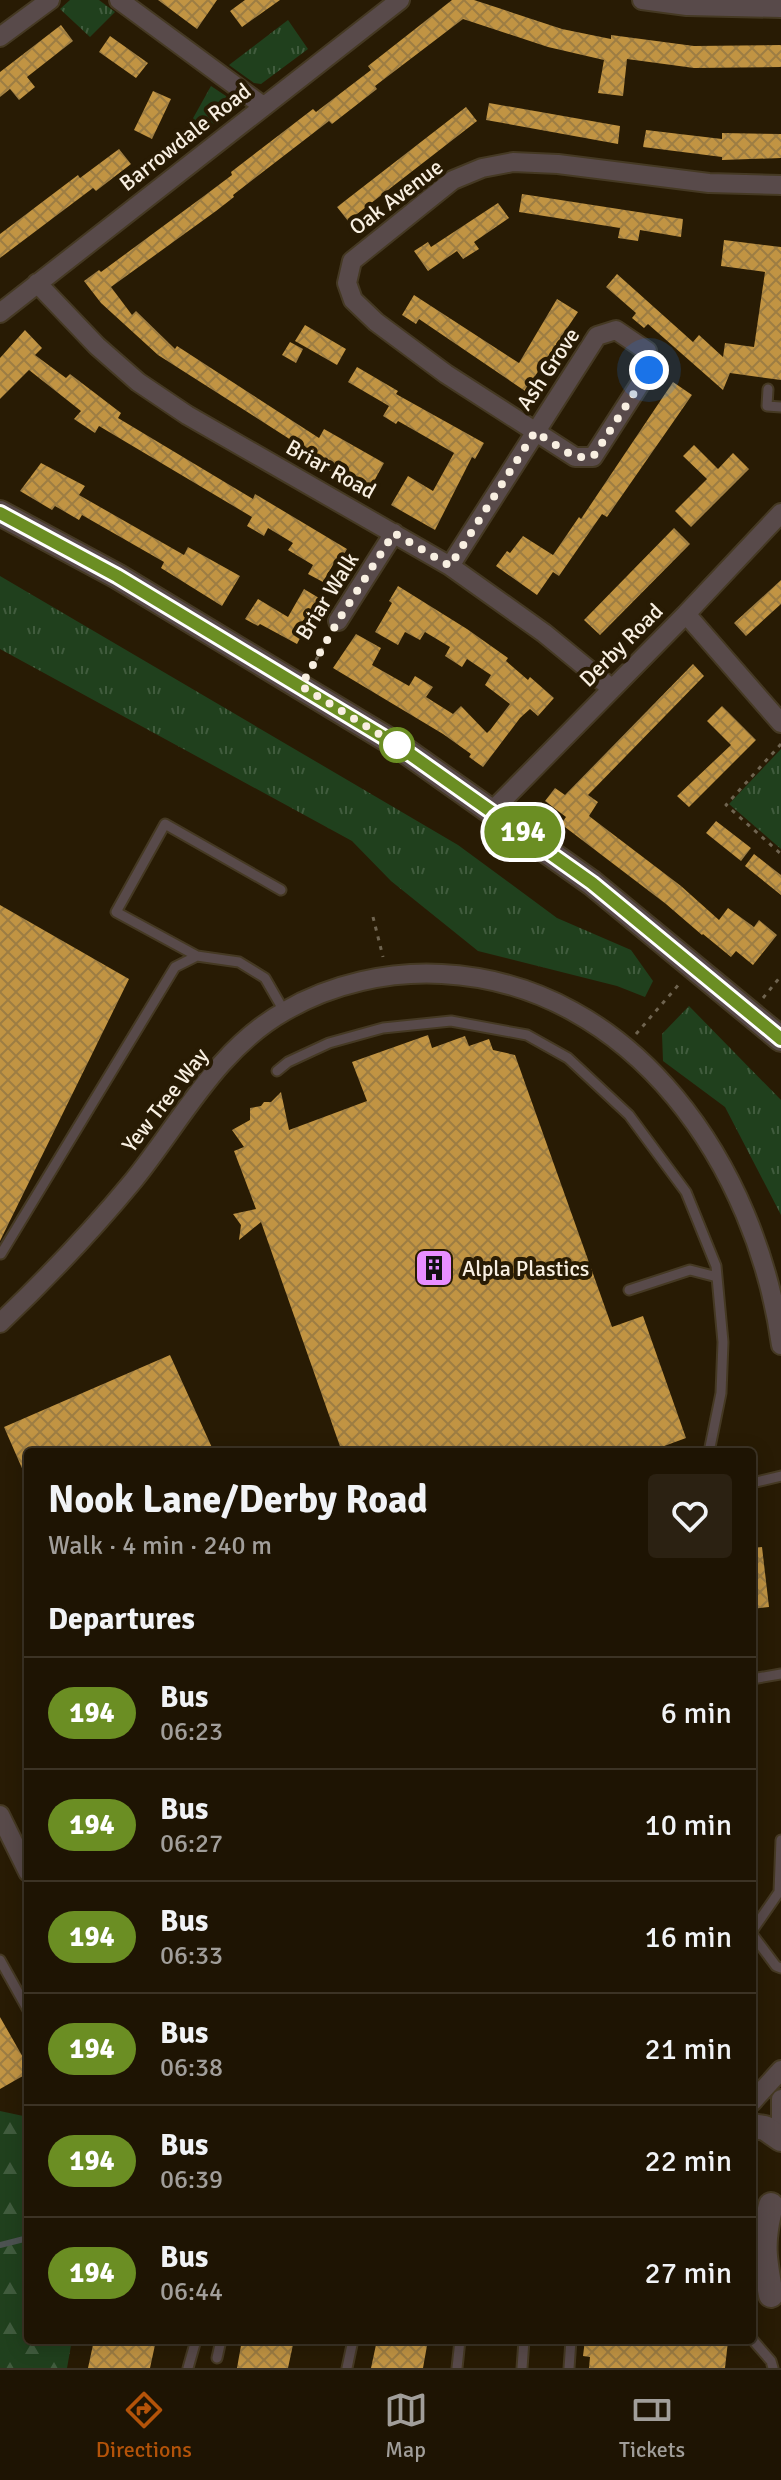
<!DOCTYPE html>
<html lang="en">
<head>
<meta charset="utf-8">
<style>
	body { margin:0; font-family:Signika,sans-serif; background:#2b2112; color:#f1f3f6; height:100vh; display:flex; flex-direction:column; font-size:30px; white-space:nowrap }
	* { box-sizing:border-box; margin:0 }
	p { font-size:26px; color:#a19e9a }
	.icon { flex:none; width:44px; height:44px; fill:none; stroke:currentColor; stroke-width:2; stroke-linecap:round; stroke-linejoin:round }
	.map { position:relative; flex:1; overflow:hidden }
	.side { position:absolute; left:24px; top:1448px; width:732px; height:896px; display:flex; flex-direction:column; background:#1e1403; border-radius:8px; box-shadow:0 4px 20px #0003,0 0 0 2px #3c3325 }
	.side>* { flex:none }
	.badge { padding:0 16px; border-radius:26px; font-size:28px; line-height:52px }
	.you { position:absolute; width:40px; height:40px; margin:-20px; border:6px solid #fff; border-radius:50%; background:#1a73e8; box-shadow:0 0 0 12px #1a73e833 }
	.map>.badge { position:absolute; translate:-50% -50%; box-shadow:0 0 0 4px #fff }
	h2 { padding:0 24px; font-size:30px; line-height:72px }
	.round { display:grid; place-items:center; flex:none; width:84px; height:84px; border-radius:8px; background:#2b2112 }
	.headline { display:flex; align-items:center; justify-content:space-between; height:136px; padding:0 24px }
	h1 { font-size:38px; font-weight:700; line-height:60px }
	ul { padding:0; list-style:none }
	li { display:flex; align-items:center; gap:24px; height:112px; padding:0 24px; border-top:2px solid #3c3325 }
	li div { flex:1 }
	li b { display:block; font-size:30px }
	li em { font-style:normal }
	li .badge { min-width:88px; font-weight:700; text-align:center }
	.tabs { display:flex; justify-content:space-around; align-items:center; height:112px; border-top:2px solid #3c3325; background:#1e1403; font-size:22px; color:#a19e9a }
	.tabs a { display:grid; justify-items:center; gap:4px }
	.tabs .current { color:#b45309 }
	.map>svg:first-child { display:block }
	.grass { fill:url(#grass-tufts) }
	.forest { fill:url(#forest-firs) }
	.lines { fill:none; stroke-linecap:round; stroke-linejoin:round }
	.stream { stroke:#4c5251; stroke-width:6 }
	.building { fill:url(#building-cross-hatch) }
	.service-casing { stroke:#453923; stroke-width:13 }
	.minor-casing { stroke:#453923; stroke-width:22 }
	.tertiary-casing { stroke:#453923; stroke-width:28 }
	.path { stroke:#6f6450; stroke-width:3; stroke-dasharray:4 6; stroke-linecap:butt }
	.service { stroke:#584a4a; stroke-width:9 }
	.minor { stroke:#584a4a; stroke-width:18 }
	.tertiary { stroke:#584a4a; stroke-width:24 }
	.line-casing { stroke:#fff; stroke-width:18 }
	.line { stroke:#6b8e23; stroke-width:12 }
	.walk { stroke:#f8efe1; stroke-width:8; stroke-dasharray:0 14.4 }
	.stop-dot { fill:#fff; stroke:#6b8e23; stroke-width:4 }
	.labels { text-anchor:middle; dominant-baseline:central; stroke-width:8; stroke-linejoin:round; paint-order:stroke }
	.street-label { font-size:22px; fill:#f8efe1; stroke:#281b04 }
	.poi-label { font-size:22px; fill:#f8efe1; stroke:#281b04; text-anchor:start }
</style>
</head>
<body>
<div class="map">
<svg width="781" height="2368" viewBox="0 0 781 2368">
	<defs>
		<pattern id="grass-tufts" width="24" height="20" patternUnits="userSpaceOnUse" patternTransform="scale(2)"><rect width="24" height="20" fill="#20401d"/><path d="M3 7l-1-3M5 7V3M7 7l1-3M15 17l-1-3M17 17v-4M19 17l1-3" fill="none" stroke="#415c3e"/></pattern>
		<pattern id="forest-firs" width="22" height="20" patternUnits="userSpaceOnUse" patternTransform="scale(2)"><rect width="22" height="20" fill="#20401d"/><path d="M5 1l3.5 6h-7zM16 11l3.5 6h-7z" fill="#415c3e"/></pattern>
		<pattern id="building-cross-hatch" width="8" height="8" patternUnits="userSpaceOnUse" patternTransform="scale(2)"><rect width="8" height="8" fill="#c19443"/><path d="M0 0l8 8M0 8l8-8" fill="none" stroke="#9d7d43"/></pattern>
	</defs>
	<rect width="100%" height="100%" fill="#281b04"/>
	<path class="grass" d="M 70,0 L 99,0 L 115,12 L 90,37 L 60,9 Z
		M 288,20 L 308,49 L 261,84 L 254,83 L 229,65 Z
		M 211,86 L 232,100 L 235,107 L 181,150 L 177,147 Z
		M 0,576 L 458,845 L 557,918 L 631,950 L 653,981 L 645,997 L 617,986 L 478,951 L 391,881 L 352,841 L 0,649 Z
		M 781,749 L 781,849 L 729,804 Z
		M 689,1006 L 781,1100 L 781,1215 L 725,1107 L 663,1061 L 662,1034 Z"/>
	<path class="forest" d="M 0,2111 L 28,2117 L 28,2340 L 72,2340 L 67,2368 L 0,2368 Z"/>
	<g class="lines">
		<path class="stream" d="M 0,2245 L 28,2238"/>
	</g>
	<path class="building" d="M 158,0 L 217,0 L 197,29 Z
		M 245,0 L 280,0 L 242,27 L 230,11 Z
		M 452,0 L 474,0 L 562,29 L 611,39 L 611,35 L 694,46 L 781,45 L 781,67 L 694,68 L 627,59 L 623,96 L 598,93 L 604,60 L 548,47 L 463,19 L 375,86 L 377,89 L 332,124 L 329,121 L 233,195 L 234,197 L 216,211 L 111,287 L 132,315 L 136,311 L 175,349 L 177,346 L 319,438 L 324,429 L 384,463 L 368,492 L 318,464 L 299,451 L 302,447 L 158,355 L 101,303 L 84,281 L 99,270 L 101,272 L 204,196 L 232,175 L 231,172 L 313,109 L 316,112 L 371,70 L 368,66 Z
		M 61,25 L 73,41 L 27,77 L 35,87 L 19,100 L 10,89 L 0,97 L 0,72 Z
		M 110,36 L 148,63 L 136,78 L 99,52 Z
		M 153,91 L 171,99 L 152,139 L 134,130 Z
		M 489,103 L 620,126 L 618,144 L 486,120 Z
		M 466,107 L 477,121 L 348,221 L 337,207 Z
		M 646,130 L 722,139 L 722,133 L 781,134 L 781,158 L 722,160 L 722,157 L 643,147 Z
		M 119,149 L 131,164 L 96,191 L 93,188 L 0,258 L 0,234 L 78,175 L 80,178 Z
		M 522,194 L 683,219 L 681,237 L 640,230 L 638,241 L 618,238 L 620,228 L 519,212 Z
		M 498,203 L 509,218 L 474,242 L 479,249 L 463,259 L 457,251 L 428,271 L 414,251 L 428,242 L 431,247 Z
		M 724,240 L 781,247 L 781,380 L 730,373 L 723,390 L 648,324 L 644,328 L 632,318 L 636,313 L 606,287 L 617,274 L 693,342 L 699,335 L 723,357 L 725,343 L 754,347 L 765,272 L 721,266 Z
		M 414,295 L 519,363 L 557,299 L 578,312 L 525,391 L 419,319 L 416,324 L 402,315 Z
		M 305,325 L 346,349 L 337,365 L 295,341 Z
		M 25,330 L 42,348 L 35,355 L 66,378 L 70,374 L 121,413 L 118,418 L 253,499 L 255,494 L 347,549 L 338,565 L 334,563 L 323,582 L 308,574 L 313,565 L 288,550 L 293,543 L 268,528 L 264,536 L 247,526 L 252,517 L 99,426 L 95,433 L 74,419 L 81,411 L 29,370 L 0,399 L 0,358 Z
		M 290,342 L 303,349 L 296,363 L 282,355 Z
		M 357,367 L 398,391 L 396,394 L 484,443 L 475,459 L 472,457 L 435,530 L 391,505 L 408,476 L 433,491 L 454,453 L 398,421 L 396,424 L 383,416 L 389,406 L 348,382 Z
		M 673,382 L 692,395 L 607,517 L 602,514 L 559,576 L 553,572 L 537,595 L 496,566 L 507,551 L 510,553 L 523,536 L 553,555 L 579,517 L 581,519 Z
		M 694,445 L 718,469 L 733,453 L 749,469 L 691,527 L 675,511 L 707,479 L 683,456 Z
		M 41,463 L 85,486 L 79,495 L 184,555 L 188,547 L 240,576 L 222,606 L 161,568 L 164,562 L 82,515 L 79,520 L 55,506 L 52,510 L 20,491 Z
		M 674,528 L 690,544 L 600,635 L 584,620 Z
		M 781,580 L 781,604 L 746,636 L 734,623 Z
		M 398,586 L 467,629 L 508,658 L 506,661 L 528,680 L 530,677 L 554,698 L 538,716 L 530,709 L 520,718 L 483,767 L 469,757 L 471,754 L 443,734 L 333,668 L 356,634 L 381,648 L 372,665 L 409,686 L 415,676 L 433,687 L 426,697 L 453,714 L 461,706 L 487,733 L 491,729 L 510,704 L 485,685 L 491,675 L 467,659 L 462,667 L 445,656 L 450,647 L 425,632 L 420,640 L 405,632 L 398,645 L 375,632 L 392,603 L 389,601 Z
		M 304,589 L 319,598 L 302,625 L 306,627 L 297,644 L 260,624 L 258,626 L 245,619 L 258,599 L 288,617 Z
		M 693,664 L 704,676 L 588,795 L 598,802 L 589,816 L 681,886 L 719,920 L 728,908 L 754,927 L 759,920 L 777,935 L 753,965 L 736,951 L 731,957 L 703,934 L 702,935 L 666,904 L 561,824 L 566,817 L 545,801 L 555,788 L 565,795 Z
		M 722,706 L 756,740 L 689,807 L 677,796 L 731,745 L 707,721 Z
		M 716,821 L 751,848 L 741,861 L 706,833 Z
		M 754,854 L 781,875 L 781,895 L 745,866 Z
		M 0,905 L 129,979 L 0,1241 Z
		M 428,1035 L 432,1048 L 465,1036 L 469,1046 L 489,1039 L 493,1050 L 515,1055 L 612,1327 L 643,1316 L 686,1438 L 648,1452 L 342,1452 L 261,1222 L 239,1240 L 241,1225 L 233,1214 L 256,1209 L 234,1151 L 244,1147 L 232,1130 L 250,1120 L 250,1108 L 261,1106 L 264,1102 L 271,1102 L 281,1092 L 289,1130 L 367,1101 L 352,1062 Z
		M 170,1355 L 214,1452 L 28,1452 L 28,1482 L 4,1427 Z
		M 762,1547 L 769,1607 L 752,1609 L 752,1548 Z
		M 0,2017 L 28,2066 L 28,2073 L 0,2089 Z
		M 94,2340 L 128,2340 L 155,2345 L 150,2368 L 88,2368 Z
		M 242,2340 L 294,2340 L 288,2368 L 237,2368 Z
		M 377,2340 L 428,2340 L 423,2368 L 371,2368 Z
		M 585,2340 L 728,2341 L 725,2368 L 589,2368 L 590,2357 L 583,2356 Z"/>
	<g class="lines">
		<defs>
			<path id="service" d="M 768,389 L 767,406 L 781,407
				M 197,956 L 116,912 L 165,824 L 281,890
				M 277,1071 L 288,1062 L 329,1043 L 383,1028 L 451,1021 L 527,1035 L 568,1058 L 629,1115 L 686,1192 L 716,1266 L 723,1342 L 721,1393 L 709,1452
				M 1,1254 L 175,967 L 197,956 L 239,962 L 265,978 L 284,1011
				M 629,1290 L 690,1270 L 717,1277
				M 752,1483 L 781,1476
				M 752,1679 L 781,1674
				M 752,1931 L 779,1892 L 781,1840
				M 752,1934 L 776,1966 L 781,1968
				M 0,1960 L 28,2010
				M 752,2339 L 771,2361 L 773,2368
				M 217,2358 L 221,2340
				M 188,2368 L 196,2340
				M 347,2368 L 353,2340
				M 457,2368 L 460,2340
				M 522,2368 L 524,2340
				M 569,2368 L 571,2340"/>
			<path id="minor" d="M 119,0 L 263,106
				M 642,0 L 687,6 L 781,8
				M 0,37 L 50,0
				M 37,283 L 97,346 L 138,382 L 187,415 L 450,566 L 544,633 L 611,688
				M 0,313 L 400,0
				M 450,566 L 597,336 L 616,330 L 647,351 L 649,370 L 593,457 L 575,457 L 446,374 L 376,322 L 353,300 L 347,283 L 352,261 L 453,180 L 482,168 L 513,162 L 558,164 L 709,183 L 781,185
				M 686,614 L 781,723
				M 338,621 L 394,533
				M 493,810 L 686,614 L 781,513
				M 0,1323 C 47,1278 91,1232 133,1181 C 181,1122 216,1050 285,1011 C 331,984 389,971 442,974 C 635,984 757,1168 781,1345
				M 0,1815 L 28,1872
				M 752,2102 L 781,2070
				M 781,2139 L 781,2099"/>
			<path id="tertiary" d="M 0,513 L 117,576 L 400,747 L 592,883 L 781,1039
				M 752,2126 L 765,2128 L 781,2139
				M 771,2205 C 761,2243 764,2258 771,2295"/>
		</defs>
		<use href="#service" class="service-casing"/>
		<use href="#minor" class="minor-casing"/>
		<use href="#tertiary" class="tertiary-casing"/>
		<path class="path" d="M 311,669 L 329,637
			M 781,744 L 726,805 L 781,854
			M 373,917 L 383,957
			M 763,998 L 781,976
			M 636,1034 L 681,982"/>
		<use href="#service" class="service"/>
		<use href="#minor" class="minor"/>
		<use href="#tertiary" class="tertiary"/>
	</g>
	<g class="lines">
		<defs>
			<path id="line" d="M 0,513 L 117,576 L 400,747 L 592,883 L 781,1039"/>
		</defs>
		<use href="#line" class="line-casing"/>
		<use href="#line" class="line"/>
		<path class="walk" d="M 397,745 L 400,747 L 301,686 L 338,621 L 394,533 L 450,566 L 535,432 L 575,457 L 593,457 L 649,370"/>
	</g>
	<defs>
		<symbol id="building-square" viewBox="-11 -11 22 22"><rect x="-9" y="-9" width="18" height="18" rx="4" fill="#e88eff" stroke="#281b04"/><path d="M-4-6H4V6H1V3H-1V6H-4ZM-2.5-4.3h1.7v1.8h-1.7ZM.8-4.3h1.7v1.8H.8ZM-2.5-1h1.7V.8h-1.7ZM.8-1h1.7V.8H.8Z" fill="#111"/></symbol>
	</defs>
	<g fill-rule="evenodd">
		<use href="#building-square" x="412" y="1246" width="44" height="44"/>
	</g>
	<circle class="stop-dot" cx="397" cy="745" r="16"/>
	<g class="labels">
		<g class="street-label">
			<text transform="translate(185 137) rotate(-38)">Barrowdale Road</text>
			<text transform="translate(396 197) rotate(-37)">Oak Avenue</text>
			<text transform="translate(548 369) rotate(-56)">Ash Grove</text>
			<text transform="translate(331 469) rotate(29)">Briar Road</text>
			<text transform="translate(327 596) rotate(-58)">Briar Walk</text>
			<text transform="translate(621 645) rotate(-45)">Derby Road</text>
			<text transform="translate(165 1100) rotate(-52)">Yew Tree Way</text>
		</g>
		<g class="poi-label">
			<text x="462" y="1268">Alpla Plastics</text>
		</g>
	</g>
</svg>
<div class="you" style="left:649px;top:370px"></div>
<b class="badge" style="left:523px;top:832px;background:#6b8e23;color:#fff">194</b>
<section class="side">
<div class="headline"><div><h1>Nook Lane/Derby Road</h1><p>Walk · 4 min · 240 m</p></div><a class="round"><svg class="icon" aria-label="heart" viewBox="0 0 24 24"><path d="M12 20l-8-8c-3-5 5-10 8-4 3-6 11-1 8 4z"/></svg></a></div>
<h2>Departures</h2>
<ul>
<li><span class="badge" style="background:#6b8e23;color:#fff">194</span><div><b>Bus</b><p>06:23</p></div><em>6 min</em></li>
<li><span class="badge" style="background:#6b8e23;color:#fff">194</span><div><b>Bus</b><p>06:27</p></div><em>10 min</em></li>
<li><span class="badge" style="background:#6b8e23;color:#fff">194</span><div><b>Bus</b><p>06:33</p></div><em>16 min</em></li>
<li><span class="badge" style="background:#6b8e23;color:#fff">194</span><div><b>Bus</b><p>06:38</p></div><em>21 min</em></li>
<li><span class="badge" style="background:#6b8e23;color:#fff">194</span><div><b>Bus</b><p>06:39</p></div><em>22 min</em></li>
<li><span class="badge" style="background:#6b8e23;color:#fff">194</span><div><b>Bus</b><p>06:44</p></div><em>27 min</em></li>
</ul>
</section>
</div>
<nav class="tabs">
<a class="current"><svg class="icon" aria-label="directions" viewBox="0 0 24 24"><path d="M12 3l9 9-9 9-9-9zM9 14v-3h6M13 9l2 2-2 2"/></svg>Directions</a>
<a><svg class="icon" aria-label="map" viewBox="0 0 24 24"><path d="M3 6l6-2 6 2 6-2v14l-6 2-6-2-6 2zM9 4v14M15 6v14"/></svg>Map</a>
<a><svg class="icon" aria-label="tickets" viewBox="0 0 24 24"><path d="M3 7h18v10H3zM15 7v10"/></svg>Tickets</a>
</nav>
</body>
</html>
